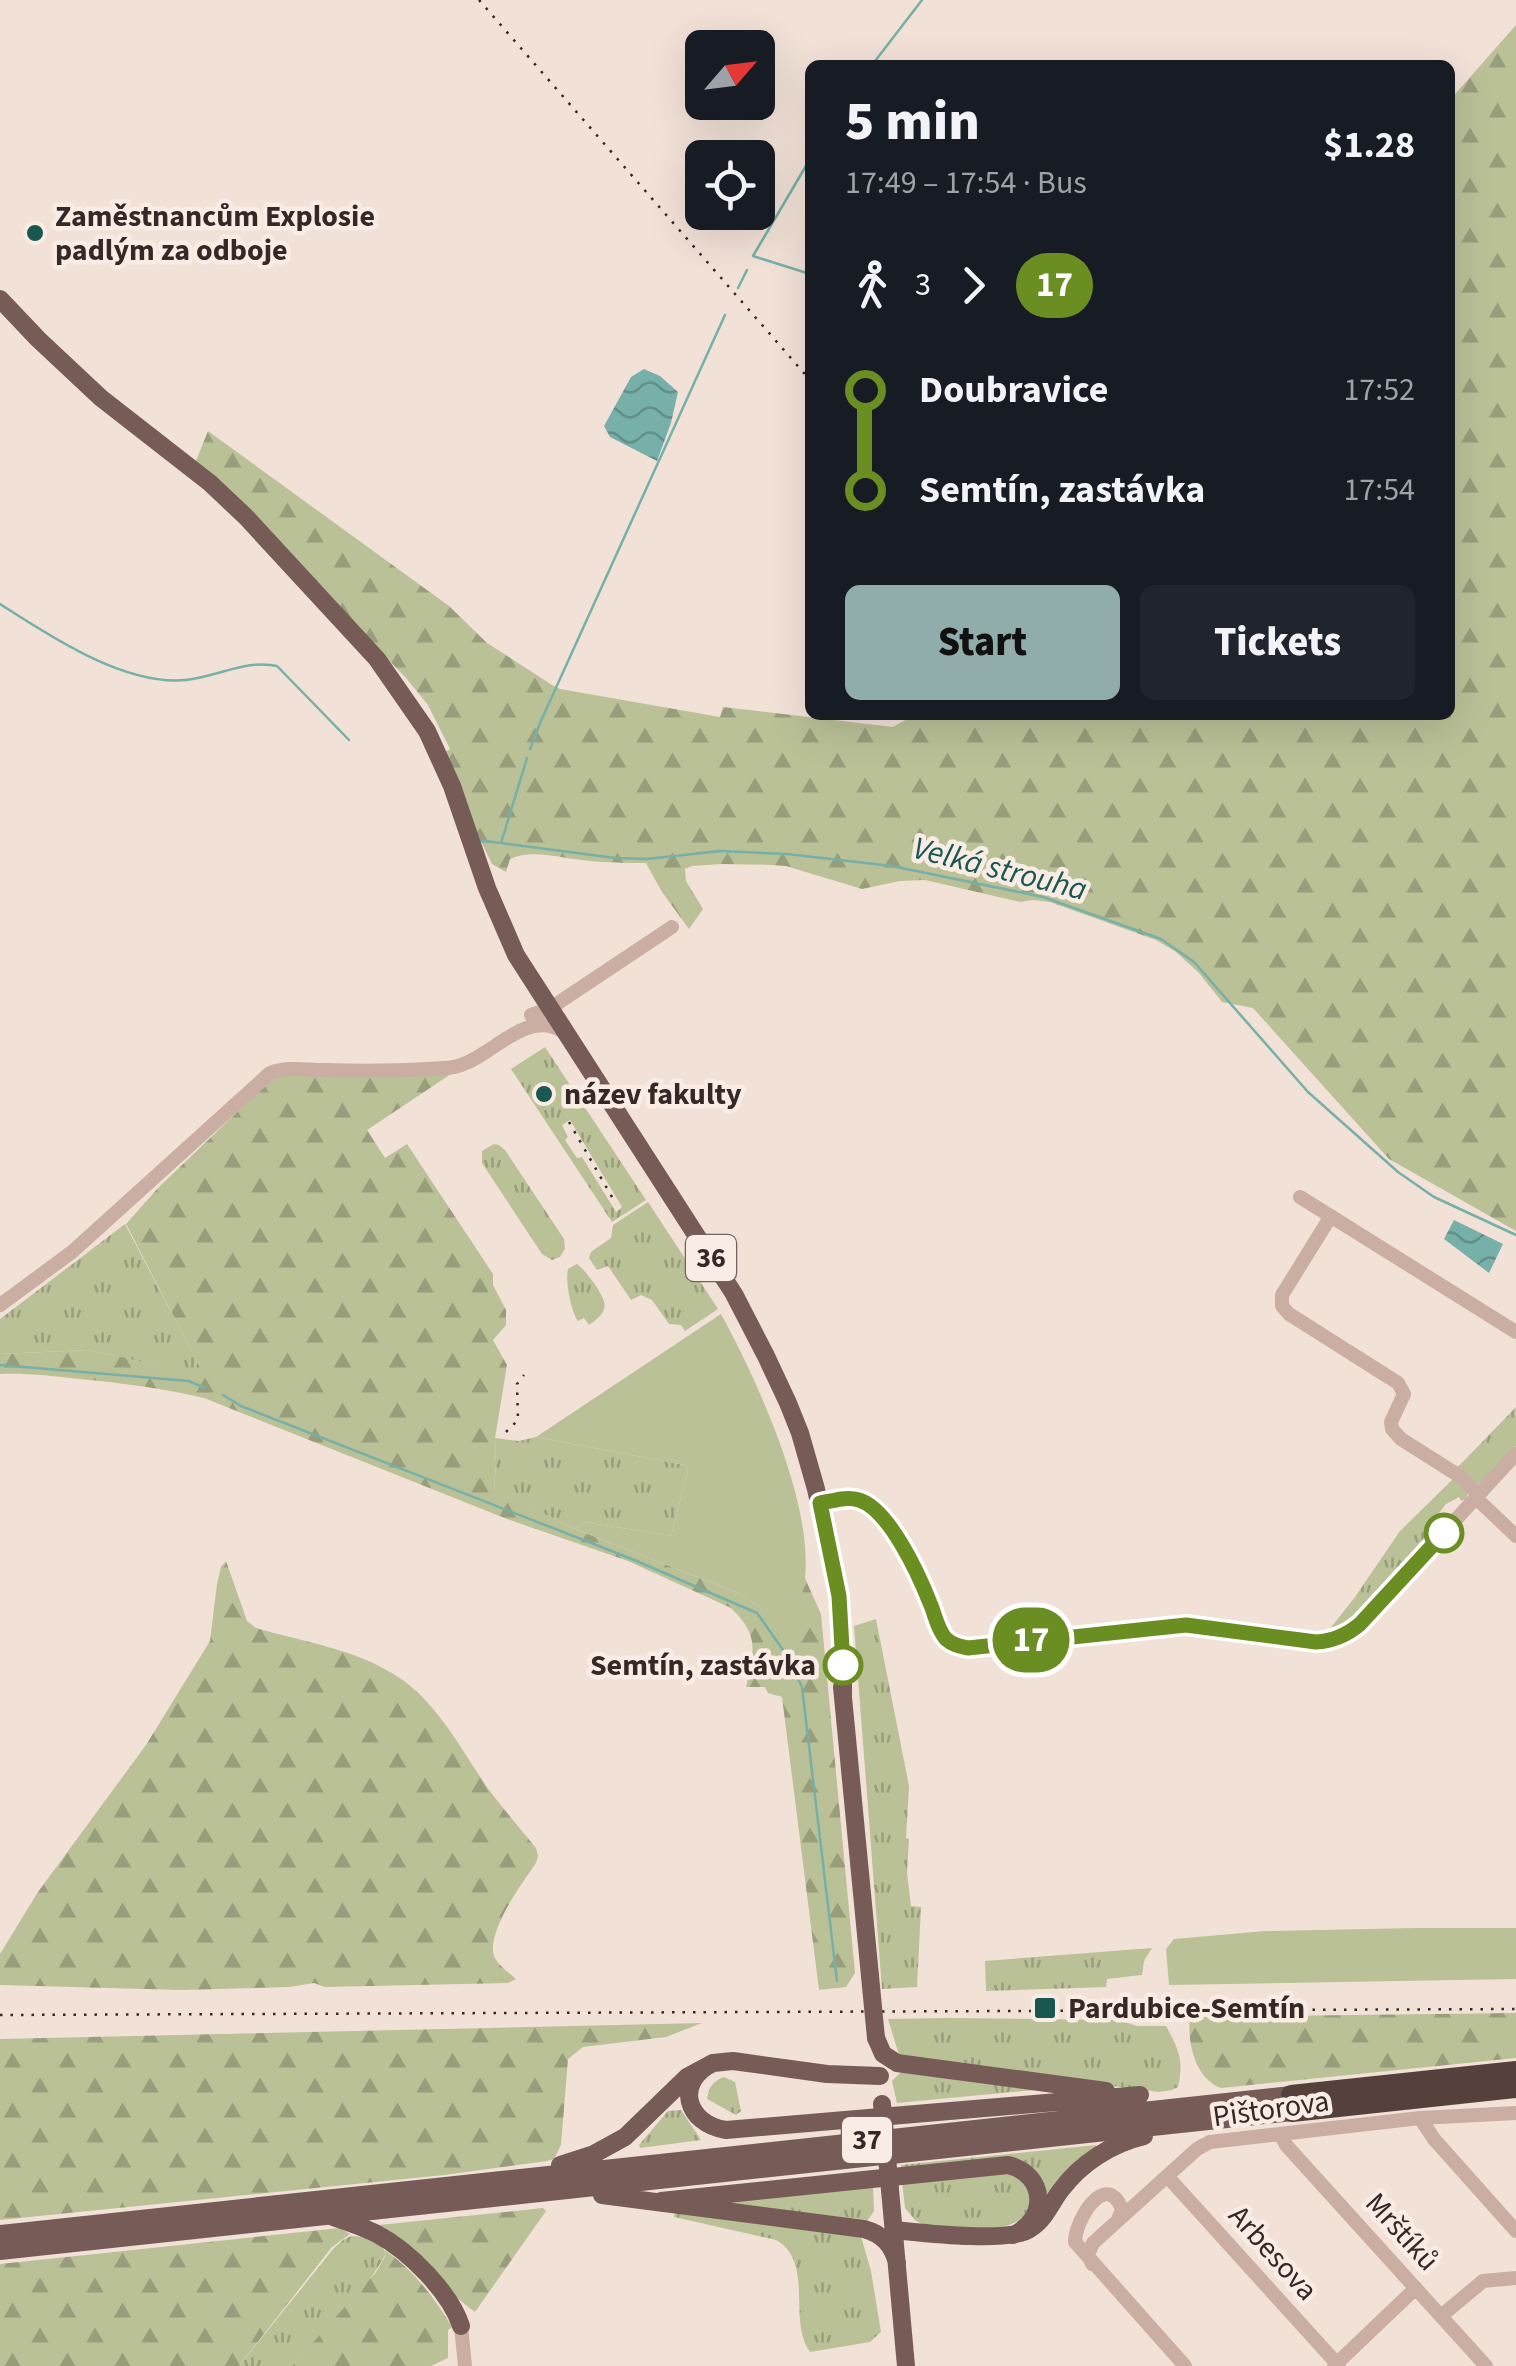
<!DOCTYPE html>
<html lang="en">
<head>
<meta charset="utf-8">
<style>
	body { margin:0; font-family:"Source Sans 3",sans-serif; background:#20242c; color:#f1f3f6; height:100vh; display:flex; flex-direction:column; font-size:38px; white-space:nowrap }
	* { box-sizing:border-box; margin:0 }
	p { font-size:32px; color:#9ea1a6 }
	.icon { flex:none; width:55px; height:55px; fill:none; stroke:currentColor; stroke-width:2; stroke-linecap:round; stroke-linejoin:round }
	.map { position:relative; flex:1; overflow:hidden }
	.sheet { position:absolute; left:805px; top:60px; width:650px; height:660px; display:flex; flex-direction:column; background:#171b24; border-radius:15px; box-shadow:0 10px 40px #0002 }
	.sheet>* { flex:none }
	.badge { padding:0 20px; border-radius:32px; font-size:35px; line-height:65px }
	.needle { width:65px; rotate:62deg }
	.buttons { position:absolute; left:685px; top:30px; display:grid; gap:20px }
	.buttons a { display:grid; place-items:center; width:90px; height:90px; border-radius:15px; background:#171b24; box-shadow:0 10px 40px #0002; font-size:50px }
	.map>.badge { position:absolute; translate:-50% -50%; box-shadow:0 0 0 5px #fff }
	.legs { display:flex; align-items:center; gap:15px; height:110px; padding:0 40px; font-size:32px }
	.legs p { margin-inline-start:auto }
	.overview { display:flex; align-items:center; justify-content:space-between; height:170px; padding:0 40px }
	h1 { font-size:55px; font-weight:800; line-height:75px }
	.action { display:flex; gap:20px; margin-top:auto; padding:20px 40px }
	.action a { flex:1; height:115px; border-radius:15px; background:#90adab; color:#111; font-size:40px; font-weight:800; line-height:115px; text-align:center }
	.action a+a { background:#20242c; color:#f1f3f6 }
	ul { padding:0 40px; list-style:none }
	li { display:flex; align-items:center; gap:35px; height:100px; font-size:38px }
	li i { display:grid; place-items:center; width:15px; height:100%; margin:0 12px; background:currentColor }
	li i::after { content:''; width:25px; height:25px; margin:-12px; border:8px solid; border-radius:50%; background:#171b24 }
	li p { margin-inline-start:auto }
	li:first-child i { background:linear-gradient(#0000 50%,currentColor 0) }
	li:last-child i { background:linear-gradient(currentColor 50%,#0000 0) }
	.map>svg:first-child { display:block }
	.grass { fill:url(#grass-tufts); fill-rule:evenodd }
	.forest { fill:url(#forest-firs) }
	.green { fill:#bac197 }
	.water { fill:url(#water-waves) }
	.lines { fill:none; stroke-linecap:round; stroke-linejoin:round }
	.stream { stroke:#76b0a8; stroke-width:2.5 }
	.minor { stroke:#caaea3; stroke-width:14 }
	.major { stroke:#775b56; stroke-width:18 }
	.highway { stroke:#56403c; stroke-width:20 }
	.rail { stroke:#352826; stroke-width:2.5; stroke-dasharray:2.5 8; stroke-linecap:butt }
	.major-bridge { stroke:#775b56; stroke-width:18 }
	.line-1-casing { stroke:#fff; stroke-width:22 }
	.line-1 { stroke:#6b8e23; stroke-width:15 }
	.poi-dot { fill:#1a5750; stroke:#f9ece4; stroke-width:4 }
	.stop-1-dot { fill:#fff; stroke:#6b8e23; stroke-width:5 }
	.labels { text-anchor:middle; dominant-baseline:central; stroke-width:9; stroke-linejoin:round; paint-order:stroke }
	.shield { fill:#f9ece4; stroke:#70635f; stroke-width:2.5 }
	.shield-label { font-size:28px; font-weight:bold; fill:#352826 }
	.poi-label { font-size:30px; font-weight:bold; fill:#352826; stroke:#f9ece4; text-anchor:start }
	.stop-label { font-size:30px; font-weight:bold; fill:#352826; stroke:#f9ece4; text-anchor:end }
	.street-label { font-size:30px; fill:#352826; stroke:#f9ece4 }
	.water-label { font-size:32px; font-style:italic; fill:#1a5750; stroke:#f9ece4 }
</style>
</head>
<body>
<div class="map">
<svg width="1516" height="2366" viewBox="0 0 1516 2366">
	<defs>
		<pattern id="grass-tufts" width="24" height="20" patternUnits="userSpaceOnUse" patternTransform="scale(2.5)"><rect width="24" height="20" fill="#bac197"/><path d="M3 7l-1-3M5 7V3M7 7l1-3M15 17l-1-3M17 17v-4M19 17l1-3" fill="none" stroke="#989d7b"/></pattern>
		<pattern id="forest-firs" width="22" height="20" patternUnits="userSpaceOnUse" patternTransform="scale(2.5)"><rect width="22" height="20" fill="#bac197"/><path d="M5 1l3.5 6h-7zM16 11l3.5 6h-7z" fill="#989d7b"/></pattern>
		<pattern id="water-waves" width="16" height="10" patternUnits="userSpaceOnUse" patternTransform="scale(2.5)"><rect width="16" height="10" fill="#76b0a8"/><path d="M0 5q4-4 8 0t8 0" fill="none" stroke="#628f89"/></pattern>
	</defs>
	<rect width="100%" height="100%" fill="#f2e1d7"/>
	<path class="grass" d="M 545,1047 L 646,1200 L 612,1222 L 511,1069 ZM 570,1120 L 622,1207 L 616,1212 L 582,1157 L 577,1158 L 565,1140 L 568,1137 L 562,1125 Z
		M 494,1144 L 499,1145 L 505,1150 L 564,1239 L 565,1249 L 560,1257 L 552,1260 L 542,1254 L 482,1163 L 482,1151 Z
		M 648,1202 L 718,1309 L 685,1331 L 681,1325 L 669,1324 L 652,1300 L 641,1295 L 631,1300 L 608,1266 L 597,1270 L 589,1258 L 591,1252 L 611,1238 L 613,1225 Z
		M 125,1224 L 205,1376 L 88,1350 L 0,1354 L 0,1319 Z
		M 577,1264 C 585,1270 588,1276 594,1283 C 607,1303 611,1310 589,1325 L 584,1318 L 578,1321 C 571,1311 565,1281 568,1269 Z
		M 1516,1407 L 1516,1446 L 1481,1483 L 1475,1485 L 1456,1469 Z
		M 536,1437 L 685,1465 L 688,1471 L 671,1536 L 585,1522 L 575,1529 L 494,1490 L 496,1464 L 495,1438 L 519,1441 Z
		M 1454,1478 L 1468,1492 L 1466,1499 L 1461,1501 L 1459,1497 L 1446,1504 L 1434,1520 L 1436,1522 C 1431,1534 1418,1542 1416,1554 L 1359,1616 L 1335,1632 L 1329,1630 L 1355,1597 L 1400,1531 Z
		M 876,1619 L 909,1786 L 906,1838 L 909,1839 L 907,1873 L 911,1906 L 921,1907 L 917,1987 L 882,1989 L 854,1626 Z
		M 1152,1948 L 1144,1961 L 1142,1975 L 1107,1979 L 1106,1987 L 986,1991 L 985,1961 Z
		M 948,2018 L 1119,2020 L 1137,2026 L 1166,2026 C 1179,2050 1184,2060 1178,2087 L 1172,2090 L 1159,2092 L 908,2059 L 899,2055 L 888,2019 Z
		M 901,2072 L 1034,2090 L 897,2103 L 892,2081 Z
		M 724,2077 L 735,2082 L 741,2111 L 736,2115 L 707,2099 C 709,2087 713,2081 724,2077 Z
		M 681,2110 L 701,2140 L 640,2148 L 639,2145 L 668,2111 Z
		M 1096,2145 L 1097,2150 L 1044,2202 L 1032,2171 L 901,2170 L 901,2165 Z
		M 1005,2170 L 1025,2179 L 1032,2202 L 1024,2219 L 996,2230 L 927,2226 L 916,2221 L 905,2208 L 902,2181 Z
		M 873,2184 L 874,2211 L 868,2220 L 704,2202 Z
		M 675,2212 L 860,2233 L 871,2271 L 881,2332 L 870,2342 L 810,2352 C 787,2320 815,2262 776,2240 L 674,2217 Z
		M 351,2236 C 364,2236 382,2241 386,2254 C 362,2296 325,2330 292,2366 L 239,2366 L 334,2248 L 343,2240 Z"/>
	<path class="forest" d="M 1516,25 L 1516,1231 L 1389,1159 L 1253,1008 L 1222,1002 L 1199,973 L 1176,952 L 1156,940 L 1050,902 L 1032,900 L 1020,902 L 925,880 L 900,881 L 862,889 L 786,866 L 772,865 L 722,864 L 692,866 L 685,869 L 686,881 L 703,909 L 689,929 L 662,892 L 646,863 C 624,863 603,863 582,860 C 558,858 533,849 510,859 L 506,872 L 492,864 L 474,827 L 445,752 L 450,749 L 428,705 L 407,679 L 196,461 L 208,431 L 449,606 L 487,643 L 552,685 L 560,689 L 720,717 L 723,707 L 893,727 L 914,715 L 1450,715 L 1450,100 Z
		M 277,1074 L 451,1074 L 367,1130 L 385,1158 L 407,1144 L 493,1274 L 493,1285 L 506,1310 L 506,1325 L 493,1340 L 507,1365 L 495,1438 L 496,1464 L 494,1489 L 575,1529 L 738,1593 L 758,1606 L 781,1631 L 802,1591 L 804,1576 L 821,1614 L 855,1973 L 846,1987 L 819,1990 L 782,1697 L 768,1693 L 765,1687 L 746,1687 C 754,1651 760,1636 731,1608 L 628,1561 L 507,1519 L 204,1398 C 163,1388 121,1383 79,1379 C 52,1376 27,1373 0,1374 L 0,1354 L 88,1350 L 204,1375 L 126,1224 L 158,1188 Z
		M 226,1561 L 247,1621 L 256,1628 C 304,1642 352,1648 395,1675 C 438,1701 463,1754 492,1794 C 506,1812 521,1830 536,1848 L 538,1856 L 536,1863 C 523,1882 486,1932 494,1956 C 498,1965 509,1973 516,1979 L 508,1983 L 325,1987 L 314,1983 L 289,1987 L 182,1990 L 0,1985 L 0,1954 L 38,1892 L 146,1745 L 210,1641 L 217,1584 L 221,1567 Z
		M 1516,2013 L 1516,2058 L 1221,2088 C 1195,2079 1187,2042 1190,2017 Z
		M 702,2023 L 666,2037 L 583,2047 L 568,2059 L 561,2145 L 554,2159 L 547,2161 L 444,2175 L 0,2220 L 0,2039 Z
		M 543,2208 L 546,2211 L 475,2312 C 439,2287 417,2248 379,2225 Z
		M 340,2228 L 350,2234 L 332,2247 L 239,2366 L 0,2366 L 0,2264 Z
		M 385,2250 C 413,2270 435,2298 452,2327 L 448,2330 L 448,2358 L 431,2366 L 292,2366 L 376,2272 L 386,2255 Z"/>
	<path class="green" d="M 721,1314 C 757,1380 834,1541 795,1613 C 791,1620 785,1626 781,1632 L 758,1606 L 738,1593 L 575,1529 L 585,1522 L 671,1536 L 688,1471 L 685,1465 L 536,1437 Z
		M 1416,1928 L 1516,1928 L 1516,1979 L 1169,1985 L 1166,1949 L 1174,1939 L 1266,1931 Z"/>
	<path class="water" d="M 644,369 L 660,376 L 678,392 L 671,423 L 657,461 L 610,437 L 604,426 L 631,377 Z
		M 1454,1220 L 1503,1244 L 1489,1273 L 1444,1239 Z"/>
	<g class="lines">
		<path class="stream" d="M 872,65 L 922,0
			M 810,159 L 753,256 L 810,274
			M 738,288 L 747,270
			M 0,604 C 50,636 124,686 186,680 C 217,677 246,659 277,666 L 349,740
			M 530,749 L 540,723 L 725,315
			M 478,840 L 615,858 L 647,859 L 720,851 L 787,854 L 892,866 L 1043,897 L 1161,939 L 1194,962 L 1308,1092 L 1398,1172 L 1434,1197 L 1516,1235
			M 501,843 L 527,758
			M 0,1365 L 189,1381 L 205,1388
			M 223,1395 L 241,1406 L 632,1559 L 757,1613 L 790,1660
			M 796,1674 L 802,1687 L 837,1981"/>
		<path class="minor" d="M 531,1015 L 549,1009 L 672,927
			M 1300,1197 L 1516,1332
			M 1331,1216 L 1282,1295 L 1282,1306 L 1289,1314 L 1398,1383 L 1404,1394 L 1391,1422 L 1392,1429 L 1401,1439 L 1461,1477 L 1478,1495
			M 0,1305 L 72,1252 L 270,1073 C 288,1066 305,1070 324,1070 C 359,1071 393,1071 427,1069 C 437,1068 448,1069 458,1066 C 492,1057 527,1007 564,1032
			M 1476,1498 L 1516,1536
			M 820,1503 C 833,1501 846,1496 859,1500 C 889,1509 919,1574 930,1602 C 936,1616 938,1635 952,1643 C 959,1648 967,1647 975,1647 L 1186,1625 L 1324,1642 L 1346,1634 L 1360,1624 L 1516,1454
			M 1420,2118 L 1434,2139 L 1516,2231
			M 1280,2134 L 1286,2145 L 1486,2366
			M 1167,2176 L 1339,2366
			M 1118,2220 L 1122,2209 C 1105,2169 1075,2221 1075,2242 L 1185,2366
			M 1092,2264 L 1088,2254 L 1093,2243 L 1197,2149 L 1210,2142 L 1420,2118 L 1516,2113
			M 1441,2316 L 1483,2281 L 1516,2278
			M 461,2326 L 465,2366
			M 1334,2366 L 1416,2288"/>
		<path class="major" d="M 0,299 L 38,339 L 101,398 L 210,483 L 246,517 L 377,659 L 427,731 L 452,786 L 487,888 L 516,955 L 734,1294 L 766,1356 L 788,1403 L 800,1433 L 816,1489 L 839,1597 L 843,1635 L 843,1695
			M 842,1687 L 870,1976
			M 876,2038 L 883,2054 L 897,2063 L 1106,2091
			M 713,2063 C 674,2082 686,2124 726,2130 L 1140,2095
			M 560,2165 L 594,2154 L 625,2137 L 687,2077 L 713,2063 L 733,2061 L 827,2074 L 880,2076
			M 890,2190 L 906,2366
			M 602,2195 L 864,2229 C 882,2234 892,2244 897,2263
			M 661,2201 L 1008,2165 C 1046,2174 1049,2219 1013,2235
			M 333,2217 C 348,2222 363,2227 377,2234 C 409,2251 450,2292 461,2326
			M 894,2230 C 926,2233 998,2242 1026,2231 C 1044,2223 1050,2204 1061,2190 C 1081,2163 1111,2144 1144,2136
			M 0,2234 L 1291,2095
			M 0,2251 L 1292,2112"/>
		<path class="highway" d="M 1291,2095 L 1516,2071
			M 1292,2112 L 1516,2088"/>
		<path class="rail" d="M 479,0 L 810,380
			M 569,1122 L 616,1204
			M 506,1432 L 518,1420 L 517,1384 L 524,1375
			M 0,2015 L 1516,2009"/>
		<path class="major-bridge" d="M 870,1976 L 876,2038
			M 882,2104 L 890,2190"/>
	</g>
	<g class="lines">
		<defs>
			<path id="line-1" d="M 843,1665 L 839,1596 L 820,1503 C 833,1501 846,1496 859,1500 C 889,1509 919,1575 930,1603 C 935,1614 937,1629 946,1639 C 953,1645 959,1646 968,1648 L 1186,1625 L 1316,1642 C 1334,1641 1347,1635 1360,1624 L 1444,1533"/>
		</defs>
		<use href="#line-1" class="line-1-casing"/>
		<use href="#line-1" class="line-1"/>
	</g>
	<g class="poi-dot">
		<circle cx="35" cy="233" r="10"/>
		<circle cx="544" cy="1094" r="10"/>
		<rect x="1033" y="1996" width="24" height="24" rx="5"/>
	</g>
	<g class="stop-1-dot">
		<circle cx="1444" cy="1533" r="18"/>
		<circle cx="843" cy="1665" r="18"/>
	</g>
	<g class="labels">
		<g class="shield">
			<rect x="686" y="1235" width="50" height="46" rx="8"/>
			<rect x="842" y="2117" width="50" height="46" rx="8"/>
		</g>
		<g class="shield-label">
			<text x="711" y="1258">36</text>
			<text x="867" y="2140">37</text>
		</g>
		<g class="poi-label">
			<text x="55" y="216">Zaměstnancům Explosie<tspan x="55" dy="34">padlým za odboje</tspan></text>
			<text x="564" y="1094">název fakulty</text>
			<text x="1068" y="2008">Pardubice-Semtín</text>
		</g>
		<g class="stop-label">
			<text x="816" y="1665">Semtín, zastávka</text>
		</g>
		<g class="street-label">
			<text transform="translate(1271 2109) rotate(-8)">Pištorova</text>
			<text transform="translate(1402 2232) rotate(48)">Mrštíků</text>
			<text transform="translate(1273 2253) rotate(48)">Arbesova</text>
		</g>
		<g class="water-label">
			<text transform="translate(1000 869) rotate(14)">Velká strouha</text>
		</g>
	</g>
</svg>
<div class="buttons">
<a><svg class="needle" viewBox="-14 -14 28 28"><path d="M0-13l5 13h-10z" fill="#e53935"/><path d="M0 13l5-13h-10z" fill="#9ea1a6"/></svg></a>
<a><svg class="icon" aria-label="locate" viewBox="0 0 24 24"><circle cx="12" cy="12" r="6"/><path d="M12 2v4M12 18v4M2 12h4M18 12h4"/></svg></a>
</div>
<b class="badge" style="left:1031px;top:1640px;background:#6b8e23;color:#fff">17</b>
<section class="sheet">
<div class="overview"><div><h1>5 min</h1><p>17:49 – 17:54 · Bus</p></div><b>$1.28</b></div>
<div class="legs"><svg class="icon" aria-label="walk" viewBox="0 0 24 24"><circle cx="13" cy="4" r="2"/><path d="M13 8l-2 6 4 7M11 14l-3 7M7 12l3-4h3l4 4"/></svg>3<svg class="icon" aria-label="forward" viewBox="0 0 24 24"><path d="M9 5l7 7-7 7"/></svg><b class="badge" style="background:#6b8e23;color:#fff">17</b></div>
<ul>
<li><i style="color:#6b8e23"></i><b>Doubravice</b><p>17:52</p></li>
<li><i style="color:#6b8e23"></i><b>Semtín, zastávka</b><p>17:54</p></li>
</ul>
<div class="action"><a>Start</a><a>Tickets</a></div>
</section>
</div>
</body>
</html>
